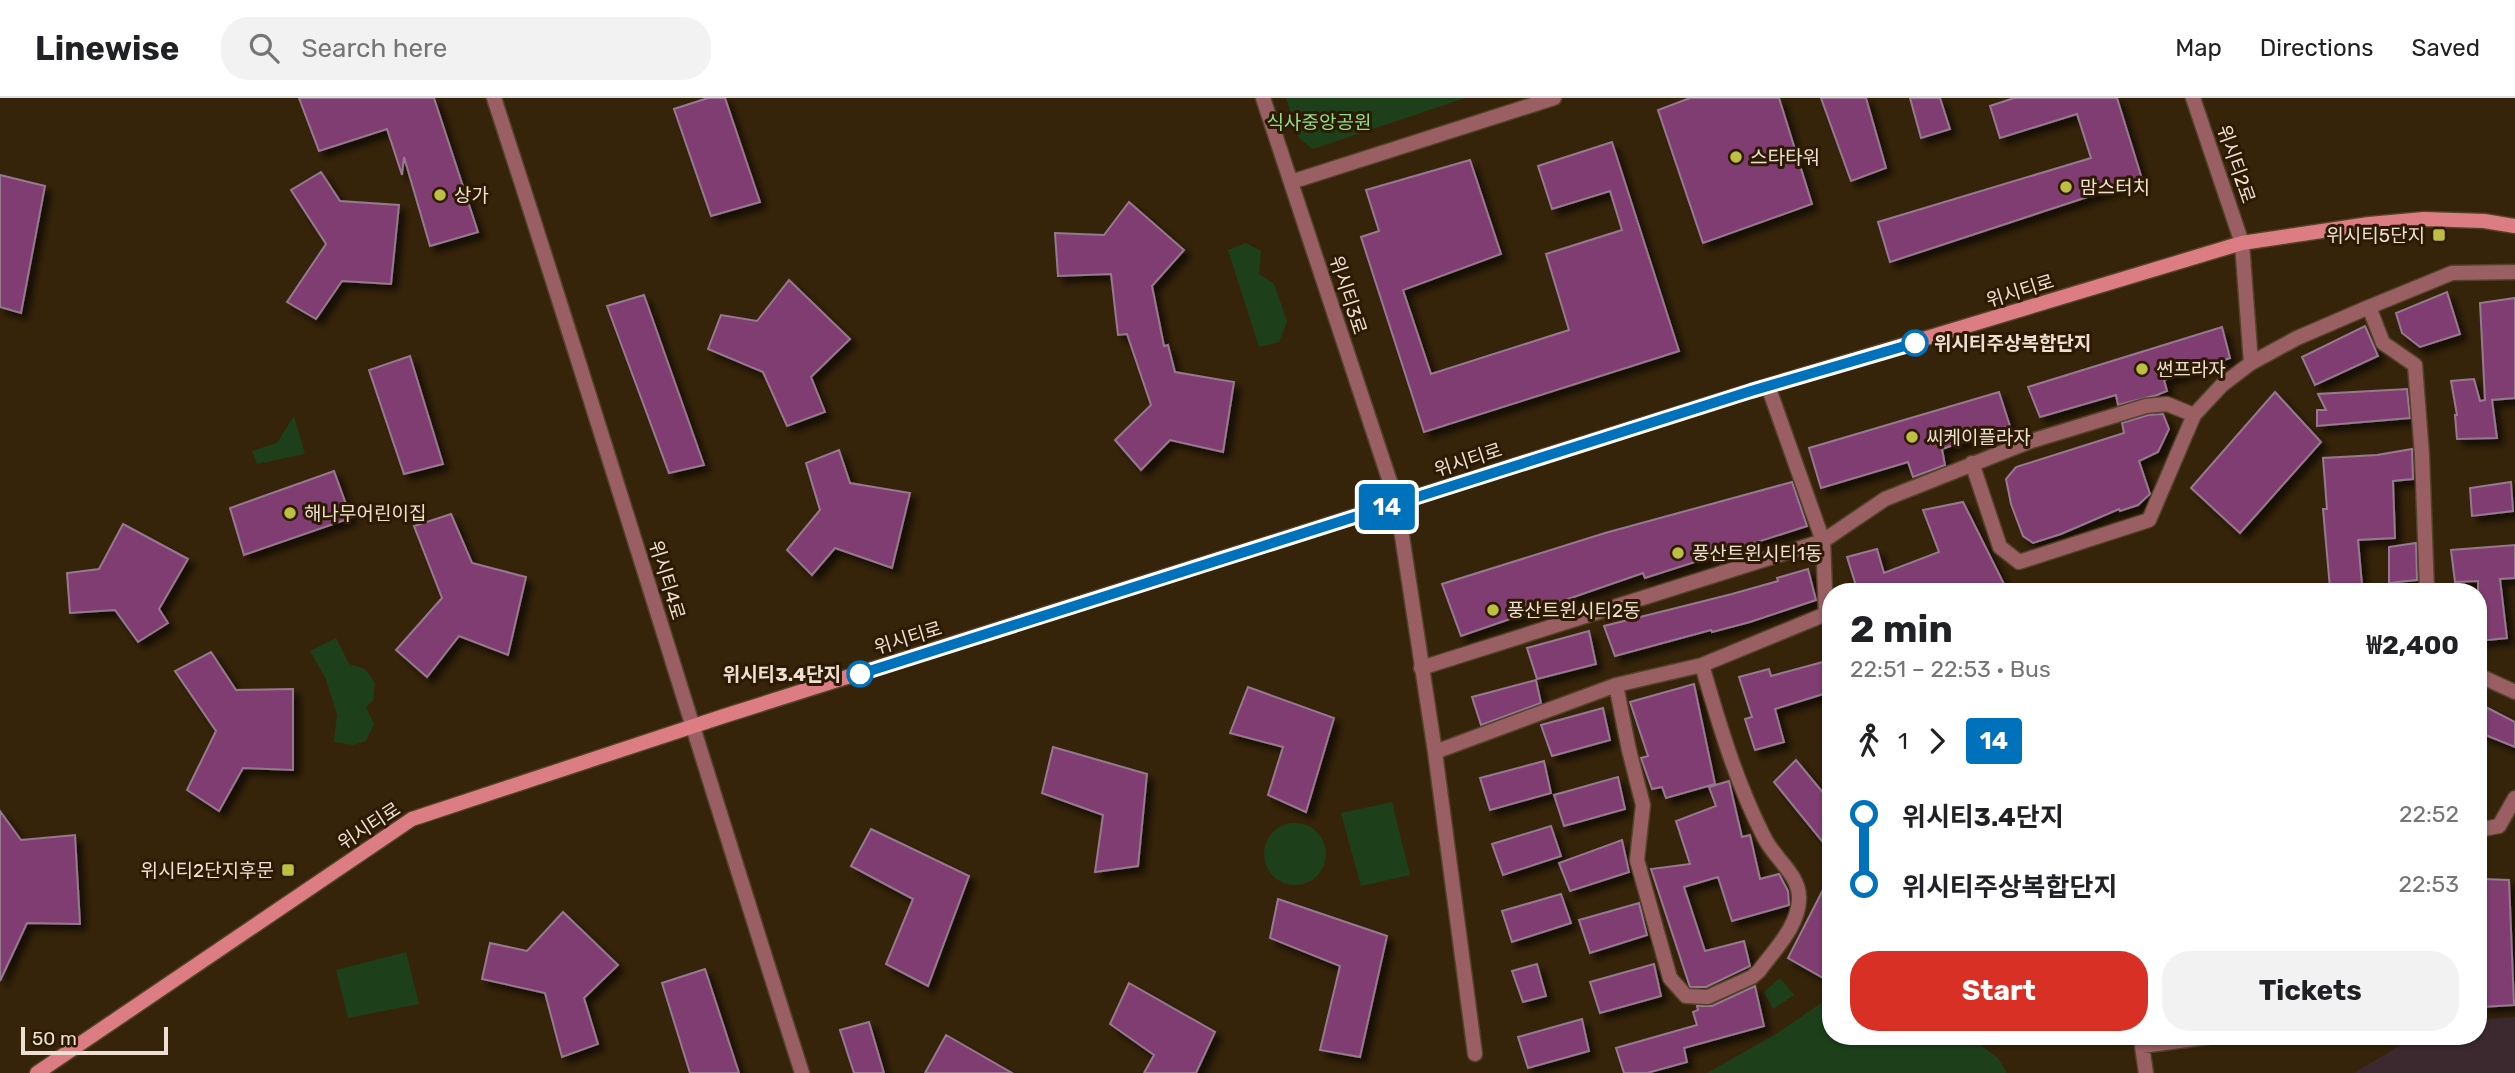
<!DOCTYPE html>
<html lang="en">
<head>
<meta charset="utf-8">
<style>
	body { margin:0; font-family:Rubik,"Noto Sans KR",sans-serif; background:#f2f2f2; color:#202124; height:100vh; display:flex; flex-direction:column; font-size:26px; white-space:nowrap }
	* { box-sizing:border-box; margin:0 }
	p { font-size:23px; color:#757577 }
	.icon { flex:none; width:38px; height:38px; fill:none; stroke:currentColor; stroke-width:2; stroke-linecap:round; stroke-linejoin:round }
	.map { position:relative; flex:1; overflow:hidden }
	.drawer { position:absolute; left:1822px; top:485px; width:665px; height:462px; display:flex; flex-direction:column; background:#fff; border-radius:28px; box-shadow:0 2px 5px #0004 }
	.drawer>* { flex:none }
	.badge { padding:0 14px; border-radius:5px; font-size:24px; line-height:46px }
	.scale { position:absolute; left:21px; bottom:18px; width:147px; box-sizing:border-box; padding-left:7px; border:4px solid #ede0d2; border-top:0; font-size:19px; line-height:24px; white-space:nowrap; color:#ede0d2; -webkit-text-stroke:5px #2c1a02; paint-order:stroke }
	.map>.badge { position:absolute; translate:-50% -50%; box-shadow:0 0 0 4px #fff }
	.legs { display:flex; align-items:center; gap:10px; height:77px; padding:0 28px; font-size:23px }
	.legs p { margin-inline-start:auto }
	.head { display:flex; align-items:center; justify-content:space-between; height:119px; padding:0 28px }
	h1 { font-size:38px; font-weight:700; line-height:52px }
	.button { display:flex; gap:14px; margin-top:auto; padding:14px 28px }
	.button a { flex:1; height:80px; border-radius:28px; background:#d93025; color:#fff; font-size:28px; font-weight:700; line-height:80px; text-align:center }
	.button a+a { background:#f2f2f2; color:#202124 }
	ul { padding:0 28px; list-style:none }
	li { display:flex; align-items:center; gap:24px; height:70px; font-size:26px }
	li i { display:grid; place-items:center; width:10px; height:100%; margin:0 9px; background:currentColor }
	li i::after { content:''; width:18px; height:18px; margin:-9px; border:5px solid; border-radius:50%; background:#fff }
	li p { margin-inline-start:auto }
	li:first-child i { background:linear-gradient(#0000 50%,currentColor 0) }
	li:last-child i { background:linear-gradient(currentColor 50%,#0000 0) }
	header { display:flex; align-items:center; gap:42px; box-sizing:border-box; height:98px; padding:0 35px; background:#fff; border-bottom:2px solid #e0e0e0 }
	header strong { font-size:33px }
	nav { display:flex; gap:38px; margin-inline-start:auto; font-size:24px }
	.search { width:490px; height:63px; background:#f2f2f2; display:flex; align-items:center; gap:18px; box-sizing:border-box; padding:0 24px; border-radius:28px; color:#757577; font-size:26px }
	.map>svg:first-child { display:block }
	.education { fill:#3c2930 }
	.green { fill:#1d401b }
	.building { fill:#7f3e71; stroke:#96798e; stroke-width:2; filter:url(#shadow) }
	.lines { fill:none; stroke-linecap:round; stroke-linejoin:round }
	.minor-casing { stroke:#53422a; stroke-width:17 }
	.tertiary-casing { stroke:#53422a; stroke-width:17 }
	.secondary-casing { stroke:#53422a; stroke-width:17 }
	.minor { stroke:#9a5f63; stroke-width:14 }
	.tertiary { stroke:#9a5f63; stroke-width:14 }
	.secondary { stroke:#db7d83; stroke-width:14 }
	.line-1-casing { stroke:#fff; stroke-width:16 }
	.line-1 { stroke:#0072bc; stroke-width:10 }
	.poi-dot { fill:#bdbf43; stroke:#2c1a02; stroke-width:2.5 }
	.stop-1-dot { fill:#fff; stroke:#0072bc; stroke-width:3.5 }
	.labels { text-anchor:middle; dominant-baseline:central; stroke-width:6; stroke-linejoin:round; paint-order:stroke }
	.park-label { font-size:19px; fill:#8fe089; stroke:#2c1a02 }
	.poi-label { font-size:19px; fill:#ede0d2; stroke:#2c1a02; text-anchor:start }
	.street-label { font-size:19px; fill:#ede0d2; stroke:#2c1a02 }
	.stop-label { font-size:19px; font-weight:bold; fill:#ede0d2; stroke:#2c1a02; text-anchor:start }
</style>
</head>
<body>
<header>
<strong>Linewise</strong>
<div class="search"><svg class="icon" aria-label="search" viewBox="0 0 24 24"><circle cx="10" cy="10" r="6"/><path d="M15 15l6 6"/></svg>Search here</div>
<nav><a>Map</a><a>Directions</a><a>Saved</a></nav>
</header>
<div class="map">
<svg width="2515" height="975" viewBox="0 0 2515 975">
	<defs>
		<filter id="shadow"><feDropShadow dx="6" dy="6" stdDeviation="3.5" flood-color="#0009"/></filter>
	</defs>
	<rect width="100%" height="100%" fill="#36240a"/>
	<path class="education" d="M 2515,919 L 2515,975 L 2354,975 L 2416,938 L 2478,938 L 2478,922 Z"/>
	<path class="green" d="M 1286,0 L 1465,0 L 1313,51 L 1299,40 Z
		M 1246,145 L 1261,153 L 1259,176 L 1274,186 L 1287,223 L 1279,244 L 1259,249 L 1228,152 Z
		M 294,318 L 305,356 L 257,366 L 252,353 L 277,345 Z
		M 336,540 L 349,566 L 365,571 L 375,585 L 373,602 L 366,609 L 374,626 L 366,643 L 353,647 L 334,644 L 337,617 L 326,581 L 310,553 Z
		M 1392,704 L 1410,777 L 1361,788 L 1341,715 Z
		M1264 756a31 31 0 1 1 62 0a31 31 0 1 1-62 0Z
		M 406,854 L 419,906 L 348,920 L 336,872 Z
		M 1780,880 L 1794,897 L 1773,911 L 1764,894 Z
		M 1830,899 L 1830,938 L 1968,938 L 1998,960 L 2007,975 L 1707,975 L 1776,936 Z"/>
	<path class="building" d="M 299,0 L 434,0 L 478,134 L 430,148 L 404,59 L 402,77 L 387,31 L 319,53 Z
		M 708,0 L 725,0 L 760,104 L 711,118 L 674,11 Z
		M 1690,0 L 1779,0 L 1812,106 L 1703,145 L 1658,12 Z
		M 1821,0 L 1866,0 L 1886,70 L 1851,83 Z
		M 1910,0 L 1940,0 L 1950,31 L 1921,40 Z
		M 2014,0 L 2117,0 L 2142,81 L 1890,164 L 1878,124 L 2091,60 L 2077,16 L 2000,40 L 1990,8 Z
		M 1612,44 L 1679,253 L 1424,334 L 1361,139 L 1379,133 L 1366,92 L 1470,62 L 1501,156 L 1403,192 L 1431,276 L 1569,232 L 1546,156 L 1622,132 L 1610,93 L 1552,111 L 1538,68 Z
		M 321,74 L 340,103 L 399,107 L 391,186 L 342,183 L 316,221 L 287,204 L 326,146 L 291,92 Z
		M 0,77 L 45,88 L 21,215 L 0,209 Z
		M 1129,104 L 1184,152 L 1152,188 L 1164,248 L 1168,247 L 1175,274 L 1234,284 L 1223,354 L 1170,342 L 1141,372 L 1115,342 L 1151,307 L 1127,236 L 1118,237 L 1111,176 L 1058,178 L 1055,135 L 1104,137 Z
		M 789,182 L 850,241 L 811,279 L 825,314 L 787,328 L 763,274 L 708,251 L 721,217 L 757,223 Z
		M 2447,194 L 2460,236 L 2420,249 L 2402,235 L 2396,215 Z
		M 644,197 L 704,367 L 669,375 L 607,208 Z
		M 2515,200 L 2515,300 L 2492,302 L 2497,340 L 2457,341 L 2455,317 L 2457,317 L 2451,283 L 2474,281 L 2480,303 L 2485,302 L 2480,205 Z
		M 2365,228 L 2378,258 L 2315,287 L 2302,259 Z
		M 2222,229 L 2230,260 L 2164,282 L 2167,293 L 2157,297 L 2118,307 L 2116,297 L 2040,319 L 2028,289 Z
		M 410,258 L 443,366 L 404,376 L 369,272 Z
		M 2407,291 L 2410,320 L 2317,328 L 2317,312 L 2326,312 L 2318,296 Z
		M 1999,294 L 2010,328 L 1942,351 L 1945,367 L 1913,379 L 1908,364 L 1821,390 L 1809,350 Z
		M 2275,294 L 2321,344 L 2240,435 L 2191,390 Z
		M 2163,316 L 2169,331 L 2158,354 L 2139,363 L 2150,396 L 2138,407 L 2120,413 L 2119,411 L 2061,436 L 2033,445 L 2023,438 L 2011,406 L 2006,381 L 2016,369 L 2124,335 L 2122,325 L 2148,317 Z
		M 2412,351 L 2413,381 L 2393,383 L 2395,440 L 2358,442 L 2362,487 L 2330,490 L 2323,411 L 2327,411 L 2323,360 L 2377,357 Z
		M 839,352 L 850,385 L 910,395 L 892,470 L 835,450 L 812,477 L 787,452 L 820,412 L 806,365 Z
		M 334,373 L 351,420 L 244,457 L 230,410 Z
		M 1792,384 L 1807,428 L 1645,480 L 1643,475 L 1461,538 L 1442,486 L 1605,435 Z
		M 2511,384 L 2513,413 L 2472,418 L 2470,390 Z
		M 1963,404 L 2008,494 L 1858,494 L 1847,459 L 1877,451 L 1884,475 L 1939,454 L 1923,412 Z
		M 451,416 L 472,465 L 526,479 L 508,557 L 459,538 L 427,579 L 396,552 L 442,500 L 414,428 Z
		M 123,426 L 188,461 L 159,511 L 168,525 L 138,544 L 115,512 L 70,515 L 67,475 L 99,471 Z
		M 2416,445 L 2417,482 L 2389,485 L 2389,449 Z
		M 2515,447 L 2515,480 L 2500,481 L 2507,540 L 2478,543 L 2478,483 L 2455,484 L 2451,452 Z
		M 1808,471 L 1816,502 L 1750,524 L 1712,534 L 1711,532 L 1615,558 L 1604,528 L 1732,496 L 1778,483 L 1777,480 Z
		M 1589,533 L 1596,566 L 1537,581 L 1527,550 Z
		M 211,554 L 236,592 L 293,591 L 293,672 L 243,670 L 219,713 L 187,692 L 216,633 L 175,573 Z
		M 1830,562 L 1830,594 L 1775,611 L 1784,644 L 1755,652 L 1745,621 L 1752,619 L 1739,579 L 1769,571 L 1771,578 Z
		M 1536,582 L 1541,605 L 1481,627 L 1472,599 Z
		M 1694,586 L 1715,686 L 1666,700 L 1662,689 L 1652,691 L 1641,660 L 1648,658 L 1630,604 Z
		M 1248,589 L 1334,620 L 1306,714 L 1268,697 L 1283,649 L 1230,635 Z
		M 2478,605 L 2515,624 L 2515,649 L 2478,634 Z
		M 1603,610 L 1610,642 L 1552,658 L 1541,627 Z
		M 1053,649 L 1147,676 L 1138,768 L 1095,774 L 1103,717 L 1042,695 Z
		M 1796,662 L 1830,703 L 1830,753 L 1774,684 Z
		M 1544,663 L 1551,695 L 1490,712 L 1480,680 Z
		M 1618,679 L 1625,711 L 1564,728 L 1554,697 Z
		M 1729,683 L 1742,739 L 1750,737 L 1760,781 L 1779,776 L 1788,793 L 1789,807 L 1732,823 L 1718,779 L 1684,789 L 1705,853 L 1744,843 L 1750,868 L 1706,889 L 1690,889 L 1651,771 L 1690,766 L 1676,723 L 1716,708 L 1709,689 Z
		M 0,713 L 21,742 L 75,737 L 80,826 L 27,825 L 0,883 Z
		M 1551,728 L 1561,758 L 1503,777 L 1492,746 Z
		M 871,731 L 969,778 L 928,888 L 886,866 L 913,801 L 851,768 Z
		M 1622,742 L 1629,774 L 1570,793 L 1559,765 Z
		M 1830,778 L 1830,870 L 1825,881 L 1788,860 Z
		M 2483,781 L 2509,782 L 2514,907 L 2482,909 L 2480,857 Z
		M 1561,796 L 1571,825 L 1512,844 L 1502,813 Z
		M 1278,801 L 1387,838 L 1360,959 L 1320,952 L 1340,868 L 1270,840 Z
		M 1639,805 L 1647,837 L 1590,855 L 1579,822 Z
		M 563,814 L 618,867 L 584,900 L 598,946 L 562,959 L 545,895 L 482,881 L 490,845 L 527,853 Z
		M 1537,866 L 1546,898 L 1523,904 L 1512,873 Z
		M 1654,866 L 1661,898 L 1600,915 L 1590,884 Z
		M 705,871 L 739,975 L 690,975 L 662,885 Z
		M 1129,885 L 1215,934 L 1196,975 L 1144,975 L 1154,957 L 1110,926 Z
		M 1755,888 L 1764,928 L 1684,950 L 1687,964 L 1647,975 L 1624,975 L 1616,950 L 1697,927 L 1693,914 L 1698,912 L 1697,908 L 1712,908 Z
		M 1582,921 L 1589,953 L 1528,970 L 1518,939 Z
		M 869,924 L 884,975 L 854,975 L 840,932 Z
		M 946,937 L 1012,975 L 925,975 Z"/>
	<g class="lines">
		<defs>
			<path id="minor" d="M 1263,0 L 1397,405 L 1435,654 L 1475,956
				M 1291,84 L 1554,0
				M 2369,209 L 2452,175 L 2515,174
				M 2251,265 L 2297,240 L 2369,209 L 2383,245 L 2415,267 L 2422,357 L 2427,494
				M 1972,365 L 2000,449 L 2019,464 L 2149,422 L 2194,317 L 2222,287 L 2251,265 L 2242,145
				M 1421,570 L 1823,443 L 1885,401 L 2031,343 L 2146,308 L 2167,306 L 2194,317
				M 2478,577 L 2515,594
				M 1616,587 L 1629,652 L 1643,707 L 1637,762 L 1670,880 L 1686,898 L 1708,899 L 1752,879 L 1759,873 C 1774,852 1800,827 1799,799 C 1799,776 1773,759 1764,739 C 1736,684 1719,626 1702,567
				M 1435,654 L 1616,587 L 1702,567 L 1826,516 L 1823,443 L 1768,288
				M 2478,732 L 2499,728 L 2515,700
				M 2146,975 L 2142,948 L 2215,938"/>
			<path id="tertiary" d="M 494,0 C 600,324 698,650 802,975
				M 2193,0 L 2242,145"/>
			<path id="secondary" d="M 37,975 L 412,721 L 724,618 L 1734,298 L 2242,145 L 2369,126 L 2424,121 L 2484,123 L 2515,128"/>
		</defs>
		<use href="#minor" class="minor-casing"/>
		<use href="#tertiary" class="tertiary-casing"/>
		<use href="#secondary" class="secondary-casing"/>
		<use href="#minor" class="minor"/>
		<use href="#tertiary" class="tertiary"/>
		<use href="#secondary" class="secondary"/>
	</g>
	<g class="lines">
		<defs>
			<path id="line-1" d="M 860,576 L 1751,293 L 1915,245"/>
		</defs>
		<use href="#line-1" class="line-1-casing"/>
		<use href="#line-1" class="line-1"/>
	</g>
	<g class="poi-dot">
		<circle cx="1736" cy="59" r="7"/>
		<circle cx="2066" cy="89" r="7"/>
		<circle cx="440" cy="97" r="7"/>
		<rect x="2432" y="130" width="14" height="14" rx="3.5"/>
		<circle cx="2142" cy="271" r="7"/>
		<circle cx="1912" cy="339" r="7"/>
		<circle cx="290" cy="415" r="7"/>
		<circle cx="1678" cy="455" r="7"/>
		<circle cx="1493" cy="512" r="7"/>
		<rect x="281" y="765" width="14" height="14" rx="3.5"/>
	</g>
	<g class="stop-1-dot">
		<circle cx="1915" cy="245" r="12"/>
		<circle cx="860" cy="576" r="12"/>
	</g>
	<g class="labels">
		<g class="park-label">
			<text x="1319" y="24">식사중앙공원</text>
		</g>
		<g class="poi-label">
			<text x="1750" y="59">스타타워</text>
			<text x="2080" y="89">맘스터치</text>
			<text x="454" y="97">상가</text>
			<text x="2425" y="137" text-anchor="end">위시티5단지</text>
			<text x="2156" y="271">썬프라자</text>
			<text x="1926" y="339">씨케이플라자</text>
			<text x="304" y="415">해나무어린이집</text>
			<text x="1692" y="455">풍산트윈시티1동</text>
			<text x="1507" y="512">풍산트윈시티2동</text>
			<text x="274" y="772" text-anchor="end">위시티2단지후문</text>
		</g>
		<g class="street-label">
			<text transform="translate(2236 66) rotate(71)">위시티2로</text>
			<text transform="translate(2020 193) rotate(-17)">위시티로</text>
			<text transform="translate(1348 197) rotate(72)">위시티3로</text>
			<text transform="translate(1468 362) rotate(-18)">위시티로</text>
			<text transform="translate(667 482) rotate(73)">위시티4로</text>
			<text transform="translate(908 540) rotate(-17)">위시티로</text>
			<text transform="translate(369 728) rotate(-33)">위시티로</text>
		</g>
		<g class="stop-label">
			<text x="1934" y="245">위시티주상복합단지</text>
			<text x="841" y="576" text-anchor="end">위시티3.4단지</text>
		</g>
	</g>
</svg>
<div class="scale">50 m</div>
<b class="badge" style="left:1387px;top:409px;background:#0072bc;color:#fff">14</b>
<section class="drawer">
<div class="head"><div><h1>2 min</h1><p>22:51 – 22:53 · Bus</p></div><b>₩2,400</b></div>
<div class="legs"><svg class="icon" aria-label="walk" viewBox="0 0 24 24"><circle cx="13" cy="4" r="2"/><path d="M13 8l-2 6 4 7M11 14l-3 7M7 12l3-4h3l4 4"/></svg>1<svg class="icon" aria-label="forward" viewBox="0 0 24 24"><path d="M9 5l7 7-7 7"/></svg><b class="badge" style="background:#0072bc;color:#fff">14</b></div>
<ul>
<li><i style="color:#0072bc"></i><b>위시티3.4단지</b><p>22:52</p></li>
<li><i style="color:#0072bc"></i><b>위시티주상복합단지</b><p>22:53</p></li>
</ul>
<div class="button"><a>Start</a><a>Tickets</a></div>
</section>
</div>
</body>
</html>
